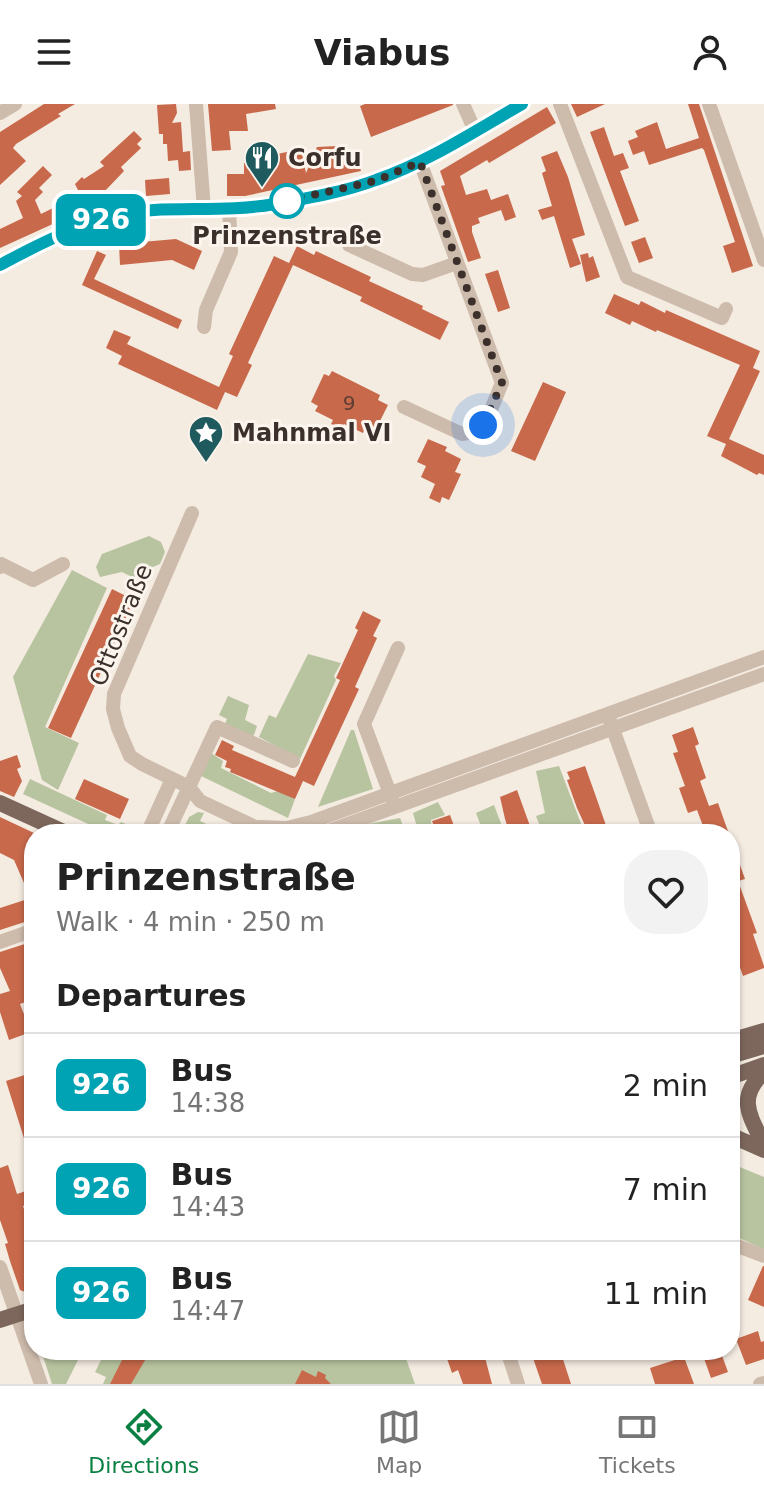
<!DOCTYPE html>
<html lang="en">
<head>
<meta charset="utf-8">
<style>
	body { margin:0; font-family:"DejaVu Sans",sans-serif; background:#f2f2f2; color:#222; height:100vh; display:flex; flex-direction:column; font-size:30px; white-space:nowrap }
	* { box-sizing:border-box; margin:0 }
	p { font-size:26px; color:#767676 }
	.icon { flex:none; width:44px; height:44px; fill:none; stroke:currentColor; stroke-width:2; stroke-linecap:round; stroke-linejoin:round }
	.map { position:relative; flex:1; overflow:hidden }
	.panel { position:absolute; left:24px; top:720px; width:716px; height:536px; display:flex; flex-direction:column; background:#fff; border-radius:32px; box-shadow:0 2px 6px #0004 }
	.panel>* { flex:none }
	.badge { padding:0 16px; border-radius:12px; font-size:28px; line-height:52px }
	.you { position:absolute; width:40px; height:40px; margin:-20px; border:6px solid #fff; border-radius:50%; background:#1a73e8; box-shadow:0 0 0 12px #1a73e833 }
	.map>.badge { position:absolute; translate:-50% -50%; box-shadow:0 0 0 4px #fff }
	h2 { padding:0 32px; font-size:30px; line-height:72px }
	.round { display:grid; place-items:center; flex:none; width:84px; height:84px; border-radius:32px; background:#f2f2f2 }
	.summary { display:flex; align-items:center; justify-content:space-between; height:136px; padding:0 32px }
	h1 { font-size:38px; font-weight:700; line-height:60px }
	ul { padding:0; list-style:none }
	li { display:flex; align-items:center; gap:24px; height:104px; padding:0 32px; border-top:2px solid #e0e0e0 }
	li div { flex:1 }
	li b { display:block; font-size:30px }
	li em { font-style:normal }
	li .badge { min-width:88px; font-weight:700; text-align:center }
	header { display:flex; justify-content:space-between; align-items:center; height:104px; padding:0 32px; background:#fff; font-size:36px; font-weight:700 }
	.tab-bar { display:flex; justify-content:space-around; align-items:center; height:112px; border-top:2px solid #e0e0e0; background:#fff; font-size:22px; color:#767676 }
	.tab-bar a { display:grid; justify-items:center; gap:4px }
	.tab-bar .active { color:#0b8043 }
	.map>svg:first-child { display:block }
	.green { fill:#b8c4a0 }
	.building { fill:#c8694b }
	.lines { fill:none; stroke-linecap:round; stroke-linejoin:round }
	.minor { stroke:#cdbbac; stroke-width:14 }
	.major { stroke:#7d675c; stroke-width:16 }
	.line-casing { stroke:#fff; stroke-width:18 }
	.line { stroke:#00a3b4; stroke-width:12 }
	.walk { stroke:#3b302b; stroke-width:8; stroke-dasharray:0 14.4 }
	.stop-dot { fill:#fff; stroke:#00a3b4; stroke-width:4 }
	.labels { text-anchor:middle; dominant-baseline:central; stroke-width:6; stroke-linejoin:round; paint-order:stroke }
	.number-label { font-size:20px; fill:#5e3e33 }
	.poi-label { font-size:24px; font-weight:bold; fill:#3b302b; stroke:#fbf5ee; text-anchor:start }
	.stop-label { font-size:24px; font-weight:bold; fill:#3b302b; stroke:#fbf5ee }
	.street-label { font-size:24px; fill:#3b302b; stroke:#fbf5ee }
</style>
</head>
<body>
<header><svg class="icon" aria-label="menu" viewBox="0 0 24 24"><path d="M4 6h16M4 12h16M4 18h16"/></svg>Viabus<svg class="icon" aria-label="person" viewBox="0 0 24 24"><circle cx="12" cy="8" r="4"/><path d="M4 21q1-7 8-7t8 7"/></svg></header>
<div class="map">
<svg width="764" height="1280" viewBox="0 0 764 1280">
	<rect width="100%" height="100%" fill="#f4ebe1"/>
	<path class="green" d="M 149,432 L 161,438 L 165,448 L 160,460 L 148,465 L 151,472 L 142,490 L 133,482 L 130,472 L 122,468 L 100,473 L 96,463 L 102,450 Z
		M 72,466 L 107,484 L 45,623 L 79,639 L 58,686 L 42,676 L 13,573 Z
		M 308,550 L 341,559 L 334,572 L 336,576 L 300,655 L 259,633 L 269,611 L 276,614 Z
		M 228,592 L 249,601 L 245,616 L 257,622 L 254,631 L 251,633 L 225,620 L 227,615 L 219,611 Z
		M 351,626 L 354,626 L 373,685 L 318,703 Z
		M 211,649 L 223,657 L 221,664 L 271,689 L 278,687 L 295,695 L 288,714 L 199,671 Z
		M 559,662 L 585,730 L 543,730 L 536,712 L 545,709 L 536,667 Z
		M 30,675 L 107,711 L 105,716 L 118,721 L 121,718 L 138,725 L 133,730 L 110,730 L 23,690 Z
		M 438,698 L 445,711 L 431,716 L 432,730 L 419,730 L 413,709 Z
		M 494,701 L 505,730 L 484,730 L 476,709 Z
		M 198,708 L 204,709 L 200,717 L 228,730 L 181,730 L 189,713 Z
		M 400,714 L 406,730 L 372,730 L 368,720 Z
		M 730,1059 L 764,1073 L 764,1145 L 730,1130 Z
		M 41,1246 L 83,1246 L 66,1280 L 52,1280 Z
		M 106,1246 L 344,1246 L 348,1255 L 379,1246 L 403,1246 L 415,1280 L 103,1280 L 106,1273 L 95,1268 Z"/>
	<path class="building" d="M 44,0 L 75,0 L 58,10 L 61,12 L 16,40 L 13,44 L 26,57 L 0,81 L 0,28 Z
		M 176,0 L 177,9 L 172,19 L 181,18 L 183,48 L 190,47 L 191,66 L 179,67 L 178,56 L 168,57 L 167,40 L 163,40 L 163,30 L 159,30 L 157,1 Z
		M 208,0 L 275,0 L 276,5 L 246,10 L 248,27 L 229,27 L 231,46 L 212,47 Z
		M 365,0 L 453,0 L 453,1 L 371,33 L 360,2 Z
		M 571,0 L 605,0 L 577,13 Z
		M 688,0 L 699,0 L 753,162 L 732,169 L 723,142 L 735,138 L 704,46 L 702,44 L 649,61 L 644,47 L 633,51 L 628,37 L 638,33 L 635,27 L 657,18 L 666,45 L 699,34 Z
		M 547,3 L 556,19 L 489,59 L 487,56 L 460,72 L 466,91 L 487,85 L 491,96 L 508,90 L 516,113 L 505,117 L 501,106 L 478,114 L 480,119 L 472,122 L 472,128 L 481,154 L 468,158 L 441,82 L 445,81 L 440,67 Z
		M 604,23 L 614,52 L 623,49 L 629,64 L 620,67 L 639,117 L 625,122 L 590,28 Z
		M 134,27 L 142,35 L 137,40 L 141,44 L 121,63 L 124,67 L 104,88 L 108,101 L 54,117 L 55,119 L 0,144 L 0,125 L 23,114 L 16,97 L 22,92 L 17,88 L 43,62 L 52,71 L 39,84 L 43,88 L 35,96 L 41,110 L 61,100 L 54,93 L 78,86 L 75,80 L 82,73 L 84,75 L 104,62 L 100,58 Z
		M 337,42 L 339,53 L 359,48 L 362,60 L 359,60 L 361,67 L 245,92 L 227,92 L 227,70 L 244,70 L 244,59 L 259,59 L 258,54 L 301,45 L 306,69 L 317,43 Z
		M 557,47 L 568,73 L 585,131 L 572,135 L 581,160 L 570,164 L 554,112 L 542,116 L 538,106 L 552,102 L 542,69 L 546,67 L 541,53 Z
		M 169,74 L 170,90 L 146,92 L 145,76 Z
		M 645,133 L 653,154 L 639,159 L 631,138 Z
		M 176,135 L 202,147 L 194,166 L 172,156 L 120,161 L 119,140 Z
		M 297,142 L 314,151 L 316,147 L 371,173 L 369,177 L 423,202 L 422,205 L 449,218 L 440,236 L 360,197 L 362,193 L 293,161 L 248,259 L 252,261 L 237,293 L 225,288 L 217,306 L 118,260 L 122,252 L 106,244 L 114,226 L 131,233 L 127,240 L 219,283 L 233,252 L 229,250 L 274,152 L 289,159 Z
		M 97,147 L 106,151 L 94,175 L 182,216 L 178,225 L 82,181 Z
		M 588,149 L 589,154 L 593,152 L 600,173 L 586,178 L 580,151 Z
		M 498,166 L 510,204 L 498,208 L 485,170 Z
		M 614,190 L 639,201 L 641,197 L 665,209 L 666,206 L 760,247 L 753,264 L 760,267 L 729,335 L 764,351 L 764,371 L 759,369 L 757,371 L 721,352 L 726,340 L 707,332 L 740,261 L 657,226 L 656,228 L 632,217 L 630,221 L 605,209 Z
		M 332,267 L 380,291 L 378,296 L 388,301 L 374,329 L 365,324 L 363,329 L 344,320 L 342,325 L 331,320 L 333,316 L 315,307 L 318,302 L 311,298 L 324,270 L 329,272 Z
		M 543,278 L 566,288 L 535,357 L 511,347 Z
		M 428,335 L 447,343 L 445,347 L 461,355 L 455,368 L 461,370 L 449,396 L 442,393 L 440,399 L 429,394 L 435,380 L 421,373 L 426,362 L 417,358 Z
		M 112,485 L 134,496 L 71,634 L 48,624 Z
		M 363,507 L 381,516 L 373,532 L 377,534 L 355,583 L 359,585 L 314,682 L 303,677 L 295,695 L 230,668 L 231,665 L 225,663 L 227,657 L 215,651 L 222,636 L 234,642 L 232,646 L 295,673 L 340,576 L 336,574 L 358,526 L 355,524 Z
		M 693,623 L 699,640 L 695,642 L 706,674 L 700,677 L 709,702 L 718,699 L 729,730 L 706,730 L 697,706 L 688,709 L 679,684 L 685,682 L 673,649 L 678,648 L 672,631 Z
		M 17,651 L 21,663 L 17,665 L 22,677 L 14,693 L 0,687 L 0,657 Z
		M 585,662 L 595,690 L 609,730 L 589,730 L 577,704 L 567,676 L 570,675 L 567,668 Z
		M 84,675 L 129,695 L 120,715 L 75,695 Z
		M 517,686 L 530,722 L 533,730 L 510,730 L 505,715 L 500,693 Z
		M 450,711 L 457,730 L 437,730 L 432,717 Z
		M 0,713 L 34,729 L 34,758 L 24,779 L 14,756 L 0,749 Z
		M 731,736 L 745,775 L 738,777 L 757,829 L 753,830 L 764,862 L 764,864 L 743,872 L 731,838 L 737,836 L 730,817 Z
		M 34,793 L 34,815 L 0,826 L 0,804 Z
		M 34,837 L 34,895 L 20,900 L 31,928 L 9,936 L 0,908 L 0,890 L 10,887 L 0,864 L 0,848 Z
		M 34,968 L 32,1032 L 34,1063 L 33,1063 L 6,977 Z
		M 8,1061 L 17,1090 L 26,1087 L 30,1099 L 23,1102 L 34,1134 L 34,1144 L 29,1145 L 34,1161 L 34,1185 L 25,1188 L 20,1186 L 10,1157 L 5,1140 L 8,1139 L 0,1116 L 0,1064 Z
		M 763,1162 L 764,1162 L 764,1203 L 748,1196 Z
		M 758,1227 L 761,1238 L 764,1237 L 764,1255 L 746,1261 L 736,1235 Z
		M 127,1246 L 151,1246 L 131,1280 L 110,1280 Z
		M 444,1246 L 483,1246 L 492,1280 L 463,1280 L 458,1266 L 452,1269 Z
		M 556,1246 L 560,1246 L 571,1280 L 542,1280 L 533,1254 Z
		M 701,1246 L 720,1246 L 728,1268 L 711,1274 Z
		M 684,1253 L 694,1280 L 655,1280 L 650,1264 Z
		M 302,1266 L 316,1273 L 318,1267 L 326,1271 L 325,1274 L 331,1280 L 295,1280 Z"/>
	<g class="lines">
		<path class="minor" d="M 196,0 L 204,106
			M 463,0 L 475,27
			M 560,0 L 627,173 L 722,214 L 726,205
			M 709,0 L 764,156
			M 0,9 L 15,0
			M 349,141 L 412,170 L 423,171 L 457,159
			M 0,161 C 48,135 98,110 154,106 C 194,104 235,107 275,100 C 309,94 344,88 376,76 C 428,58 475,27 522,0
			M 204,223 L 206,206 L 231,148 L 229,105
			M 404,303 L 462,330 C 487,328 493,299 502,279 L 420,58
			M 192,409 L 114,590 L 113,605 L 118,624 L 130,652 L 142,660 L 189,683 L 200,697 L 266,728
			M 0,463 L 1,460 L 33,476 L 63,460
			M 610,617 L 651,730
			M 392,695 L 364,620 L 398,544
			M 259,723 L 287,724 L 311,718 L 764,553
			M 147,730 L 172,675
			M 167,730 L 217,623 L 293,657
			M 320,730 L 764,570
			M 0,838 L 34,826
			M 730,1139 L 764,1152
			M 0,1163 L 41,1280
			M 507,1246 L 518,1280
			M 760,1280 L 764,1279"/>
		<path class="major" d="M 0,699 L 68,730
			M 730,937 L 764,927
			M 730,952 L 764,942
			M 764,968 C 736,994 750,1012 764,1041
			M 730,973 L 764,961
			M 730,1031 L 764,1046
			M 0,1216 L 34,1205"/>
	</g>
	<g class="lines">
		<defs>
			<path id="line" d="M 0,161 C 48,135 98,110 154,106 C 194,104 235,107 275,100 C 309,94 344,88 376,76 C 428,58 475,27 522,0"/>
		</defs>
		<use href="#line" class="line-casing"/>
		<use href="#line" class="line"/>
		<path class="walk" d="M 287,97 L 375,77 L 420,58 L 502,279 L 483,321"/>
	</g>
	<defs>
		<symbol id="restaurant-pin" viewBox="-11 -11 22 30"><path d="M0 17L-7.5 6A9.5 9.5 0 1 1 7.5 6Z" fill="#1f5a5e" stroke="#fbf5ee"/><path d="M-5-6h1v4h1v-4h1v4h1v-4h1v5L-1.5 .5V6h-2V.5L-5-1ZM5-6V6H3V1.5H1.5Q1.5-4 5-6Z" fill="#fff"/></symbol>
		<symbol id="sight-pin" viewBox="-11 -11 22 30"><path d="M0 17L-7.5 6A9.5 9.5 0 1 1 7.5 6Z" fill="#1f5a5e" stroke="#fbf5ee"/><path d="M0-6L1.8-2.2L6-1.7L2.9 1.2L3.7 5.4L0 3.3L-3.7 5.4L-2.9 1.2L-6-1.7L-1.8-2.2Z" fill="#fff"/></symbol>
	</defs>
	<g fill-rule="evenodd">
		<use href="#restaurant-pin" x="242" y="34" width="40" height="54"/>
		<use href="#sight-pin" x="186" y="309" width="40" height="54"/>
	</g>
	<circle class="stop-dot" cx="287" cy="97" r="16"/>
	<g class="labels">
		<g class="number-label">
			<text x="349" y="299">9</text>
		</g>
		<g class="poi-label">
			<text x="288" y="54">Corfu</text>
			<text x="232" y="329">Mahnmal VI</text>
		</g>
		<g class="stop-label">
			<text x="287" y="132">Prinzenstraße</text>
		</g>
		<g class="street-label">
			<text transform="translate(121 521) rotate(-68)">Ottostraße</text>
		</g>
	</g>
</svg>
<div class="you" style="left:483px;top:321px"></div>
<b class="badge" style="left:101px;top:116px;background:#00a3b4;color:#fff">926</b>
<section class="panel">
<div class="summary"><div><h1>Prinzenstraße</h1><p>Walk · 4 min · 250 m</p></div><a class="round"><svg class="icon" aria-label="heart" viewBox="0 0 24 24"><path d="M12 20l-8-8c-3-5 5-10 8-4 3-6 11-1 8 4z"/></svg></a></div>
<h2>Departures</h2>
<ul>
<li><span class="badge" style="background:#00a3b4;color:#fff">926</span><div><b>Bus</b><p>14:38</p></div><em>2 min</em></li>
<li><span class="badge" style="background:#00a3b4;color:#fff">926</span><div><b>Bus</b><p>14:43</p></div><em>7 min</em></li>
<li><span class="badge" style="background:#00a3b4;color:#fff">926</span><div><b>Bus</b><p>14:47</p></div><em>11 min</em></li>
</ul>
</section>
</div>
<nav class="tab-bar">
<a class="active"><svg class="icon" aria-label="directions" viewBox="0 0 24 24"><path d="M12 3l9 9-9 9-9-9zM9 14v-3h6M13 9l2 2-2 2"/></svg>Directions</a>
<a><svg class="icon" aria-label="map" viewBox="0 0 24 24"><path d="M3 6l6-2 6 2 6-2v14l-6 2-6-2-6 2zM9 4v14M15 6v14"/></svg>Map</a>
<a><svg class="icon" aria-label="tickets" viewBox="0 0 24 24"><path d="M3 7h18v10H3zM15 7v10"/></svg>Tickets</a>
</nav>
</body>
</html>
